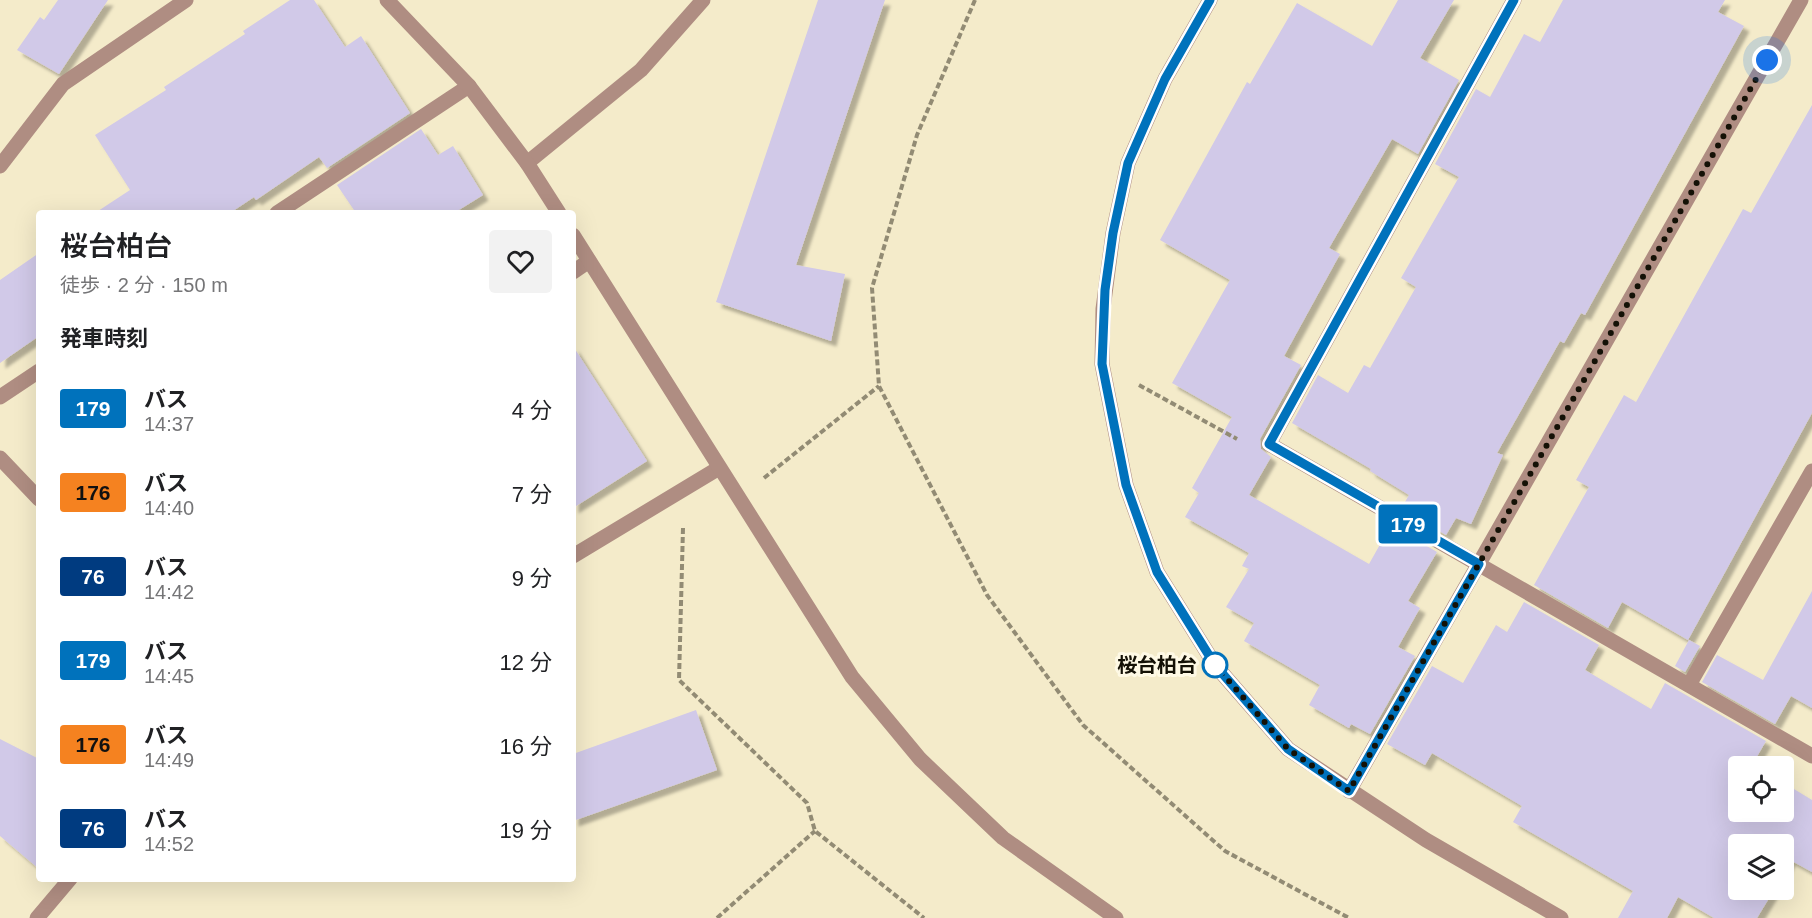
<!DOCTYPE html>
<html lang="ja">
<head>
<meta charset="utf-8">
<style>
	body { margin:0; font-family:Helvetica,"Noto Sans JP",sans-serif; background:#f2f2f2; color:#202124; height:100vh; display:flex; flex-direction:column; font-size:22px; white-space:nowrap }
	* { box-sizing:border-box; margin:0 }
	p { font-size:20px; color:#757577 }
	.icon { flex:none; width:33px; height:33px; fill:none; stroke:currentColor; stroke-width:2; stroke-linecap:round; stroke-linejoin:round }
	.map { position:relative; flex:1; overflow:hidden }
	.side { position:absolute; left:36px; top:210px; width:540px; height:672px; display:flex; flex-direction:column; background:#fff; border-radius:6px; box-shadow:0 6px 24px #0002 }
	.side>* { flex:none }
	.badge { padding:0 12px; border-radius:4px; font-size:21px; line-height:39px }
	.controls { position:absolute; left:1728px; top:756px; display:grid; gap:12px }
	.controls a { display:grid; place-items:center; width:66px; height:66px; border-radius:6px; background:#fff; box-shadow:0 6px 24px #0002; font-size:30px }
	.you { position:absolute; width:30px; height:30px; margin:-15px; border:4px solid #fff; border-radius:50%; background:#1a73e8; box-shadow:0 0 0 9px #1a73e833 }
	.map>.badge { position:absolute; translate:-50% -50%; box-shadow:0 0 0 3px #fff }
	h2 { padding:0 24px; font-size:22px; line-height:54px }
	.round { display:grid; place-items:center; flex:none; width:63px; height:63px; border-radius:6px; background:#f2f2f2 }
	.headline { display:flex; align-items:center; justify-content:space-between; height:102px; padding:0 24px }
	h1 { font-size:28px; font-weight:600; line-height:45px }
	ul { padding:0; list-style:none }
	li { display:flex; align-items:center; gap:18px; height:84px; padding:0 24px }
	li div { flex:1 }
	li b { display:block; font-size:22px }
	li em { font-style:normal }
	li .badge { min-width:66px; font-weight:700; text-align:center }
	.map>svg:first-child { display:block }
	.building { fill:#d1c9e8; filter:url(#shadow) }
	.lines { fill:none; stroke-linecap:round; stroke-linejoin:round }
	.path { stroke:#928b74; stroke-width:4; stroke-dasharray:6 3; stroke-linecap:butt }
	.minor { stroke:#af8d82; stroke-width:15 }
	.tertiary { stroke:#af8d82; stroke-width:15 }
	.line-casing { stroke:#fff; stroke-width:14 }
	.line { stroke:#0072bc; stroke-width:9 }
	.walk { stroke:#141106; stroke-width:6; stroke-dasharray:0 10.8 }
	.stop-dot { fill:#fff; stroke:#0072bc; stroke-width:3 }
	.labels { text-anchor:middle; dominant-baseline:central; stroke-width:6; stroke-linejoin:round; paint-order:stroke }
	.stop-label { font-size:20px; font-weight:bold; fill:#141106; stroke:#fef9e5; text-anchor:end }
</style>
</head>
<body>
<div class="map">
<svg width="1812" height="918" viewBox="0 0 1812 918">
	<defs>
		<filter id="shadow"><feDropShadow dx="5.5" dy="5.5" stdDeviation="1.5" flood-color="#0004"/></filter>
	</defs>
	<rect width="100%" height="100%" fill="#f4ebca"/>
	<path class="building" d="M 58,0 L 108,0 L 59,74 L 17,50 L 40,17 L 44,20 Z
		M 290,0 L 314,0 L 345,47 L 361,36 L 410,113 L 327,168 L 319,157 L 256,200 L 254,197 L 230,213 L 95,213 L 130,190 L 95,135 L 166,90 L 164,87 L 245,34 L 243,31 Z
		M 818,0 L 885,0 L 796,265 L 845,274 L 831,341 L 716,302 Z
		M 1398,0 L 1454,0 L 1420,58 L 1459,80 L 1418,154 L 1392,139 L 1329,248 L 1340,254 L 1284,356 L 1301,365 L 1260,439 L 1261,449 L 1271,457 L 1249,495 L 1369,564 L 1391,525 L 1437,552 L 1408,601 L 1420,608 L 1398,647 L 1415,656 L 1370,734 L 1351,724 L 1349,728 L 1309,705 L 1320,685 L 1244,641 L 1254,623 L 1226,607 L 1249,569 L 1242,566 L 1249,553 L 1185,517 L 1199,493 L 1192,488 L 1232,417 L 1172,383 L 1230,280 L 1160,240 L 1247,82 L 1250,84 L 1297,3 L 1372,46 Z
		M 1563,0 L 1725,0 L 1718,12 L 1744,26 L 1585,315 L 1581,313 L 1564,343 L 1560,341 L 1497,453 L 1503,455 L 1471,524 L 1456,518 L 1446,535 L 1401,509 L 1409,495 L 1370,471 L 1371,469 L 1292,423 L 1318,375 L 1348,393 L 1364,365 L 1370,368 L 1416,287 L 1401,278 L 1459,177 L 1435,164 L 1476,89 L 1490,97 L 1524,34 L 1540,42 Z
		M 1812,105 L 1812,413 L 1688,640 L 1622,602 L 1608,628 L 1534,585 L 1589,487 L 1576,480 L 1624,395 L 1636,402 L 1743,209 L 1751,213 Z
		M 421,129 L 438,155 L 453,146 L 483,195 L 454,213 L 356,213 L 337,185 Z
		M 39,253 L 39,336 L 0,363 L 0,280 Z
		M 573,346 L 647,461 L 573,508 Z
		M 1812,591 L 1812,708 L 1791,696 L 1775,724 L 1702,682 L 1717,655 L 1763,680 Z
		M 1524,602 L 1599,645 L 1585,670 L 1651,709 L 1665,683 L 1766,741 L 1752,765 L 1755,766 L 1738,766 L 1738,812 L 1784,812 L 1784,783 L 1812,800 L 1812,872 L 1790,860 L 1784,872 L 1784,844 L 1738,844 L 1738,890 L 1774,890 L 1757,918 L 1714,918 L 1678,897 L 1667,918 L 1618,918 L 1633,891 L 1513,822 L 1522,806 L 1432,753 L 1425,765 L 1387,744 L 1432,666 L 1463,683 L 1496,625 L 1507,632 Z
		M 1689,640 L 1700,646 L 1685,672 L 1675,666 Z
		M 696,710 L 717,770 L 573,821 L 573,754 Z
		M 0,739 L 39,759 L 39,869 L 0,836 Z"/>
	<g class="lines">
		<path class="path" d="M 975,0 L 917,135 L 872,288 L 879,386 L 987,595 L 1083,725 L 1225,851 L 1349,918
			M 1139,385 L 1237,439
			M 764,478 L 879,386
			M 683,528 L 679,680 L 807,803 L 815,831 L 924,918
			M 717,918 L 815,831"/>
		<path class="minor" d="M 1210,0 L 1165,79 L 1128,163 L 1113,233 L 1103,309 L 1102,364 L 1126,485 L 1157,572 L 1215,665 L 1288,749 L 1426,840 L 1561,918
			M 1514,0 L 1269,444 L 1812,756
			M 527,163 L 641,70 L 703,0
			M 0,166 L 63,84 L 186,0
			M 277,213 L 469,86
			M 573,272 L 589,261
			M 0,397 L 39,371
			M 0,458 L 39,499
			M 573,556 L 719,468
			M 1689,685 L 1812,471
			M 1349,791 L 1801,0
			M 37,918 L 70,879"/>
		<path class="tertiary" d="M 387,0 L 469,86 L 527,163 L 559,213
			M 573,235 L 852,677 L 920,759 L 1003,838 L 1116,918"/>
	</g>
	<g class="lines">
		<defs>
			<path id="line" d="M 1210,0 L 1165,79 L 1128,163 L 1113,233 L 1105,290 L 1102,364 L 1126,485 L 1157,572 L 1215,665 L 1288,749 L 1349,791 L 1479,564 L 1269,444 L 1514,0"/>
		</defs>
		<use href="#line" class="line-casing"/>
		<use href="#line" class="line"/>
		<path class="walk" d="M 1215,665 L 1288,749 L 1349,791 L 1767,60"/>
	</g>
	<circle class="stop-dot" cx="1215" cy="665" r="12"/>
	<g class="labels">
		<g class="stop-label">
			<text x="1197" y="665">桜台柏台</text>
		</g>
	</g>
</svg>
<div class="controls">
<a><svg class="icon" aria-label="locate" viewBox="0 0 24 24"><circle cx="12" cy="12" r="6"/><path d="M12 2v4M12 18v4M2 12h4M18 12h4"/></svg></a>
<a><svg class="icon" aria-label="layers" viewBox="0 0 24 24"><path d="M12 4l9 5-9 5-9-5zM3 14l9 5 9-5"/></svg></a>
</div>
<div class="you" style="left:1767px;top:60px"></div>
<b class="badge" style="left:1408px;top:524px;background:#0072bc;color:#fff">179</b>
<section class="side">
<div class="headline"><div><h1>桜台柏台</h1><p>徒歩 · 2 分 · 150 m</p></div><a class="round"><svg class="icon" aria-label="heart" viewBox="0 0 24 24"><path d="M12 20l-8-8c-3-5 5-10 8-4 3-6 11-1 8 4z"/></svg></a></div>
<h2>発車時刻</h2>
<ul>
<li><span class="badge" style="background:#0072bc;color:#fff">179</span><div><b>バス</b><p>14:37</p></div><em>4 分</em></li>
<li><span class="badge" style="background:#f58220;color:#111">176</span><div><b>バス</b><p>14:40</p></div><em>7 分</em></li>
<li><span class="badge" style="background:#003b80;color:#fff">76</span><div><b>バス</b><p>14:42</p></div><em>9 分</em></li>
<li><span class="badge" style="background:#0072bc;color:#fff">179</span><div><b>バス</b><p>14:45</p></div><em>12 分</em></li>
<li><span class="badge" style="background:#f58220;color:#111">176</span><div><b>バス</b><p>14:49</p></div><em>16 分</em></li>
<li><span class="badge" style="background:#003b80;color:#fff">76</span><div><b>バス</b><p>14:52</p></div><em>19 分</em></li>
</ul>
</section>
</div>
</body>
</html>
